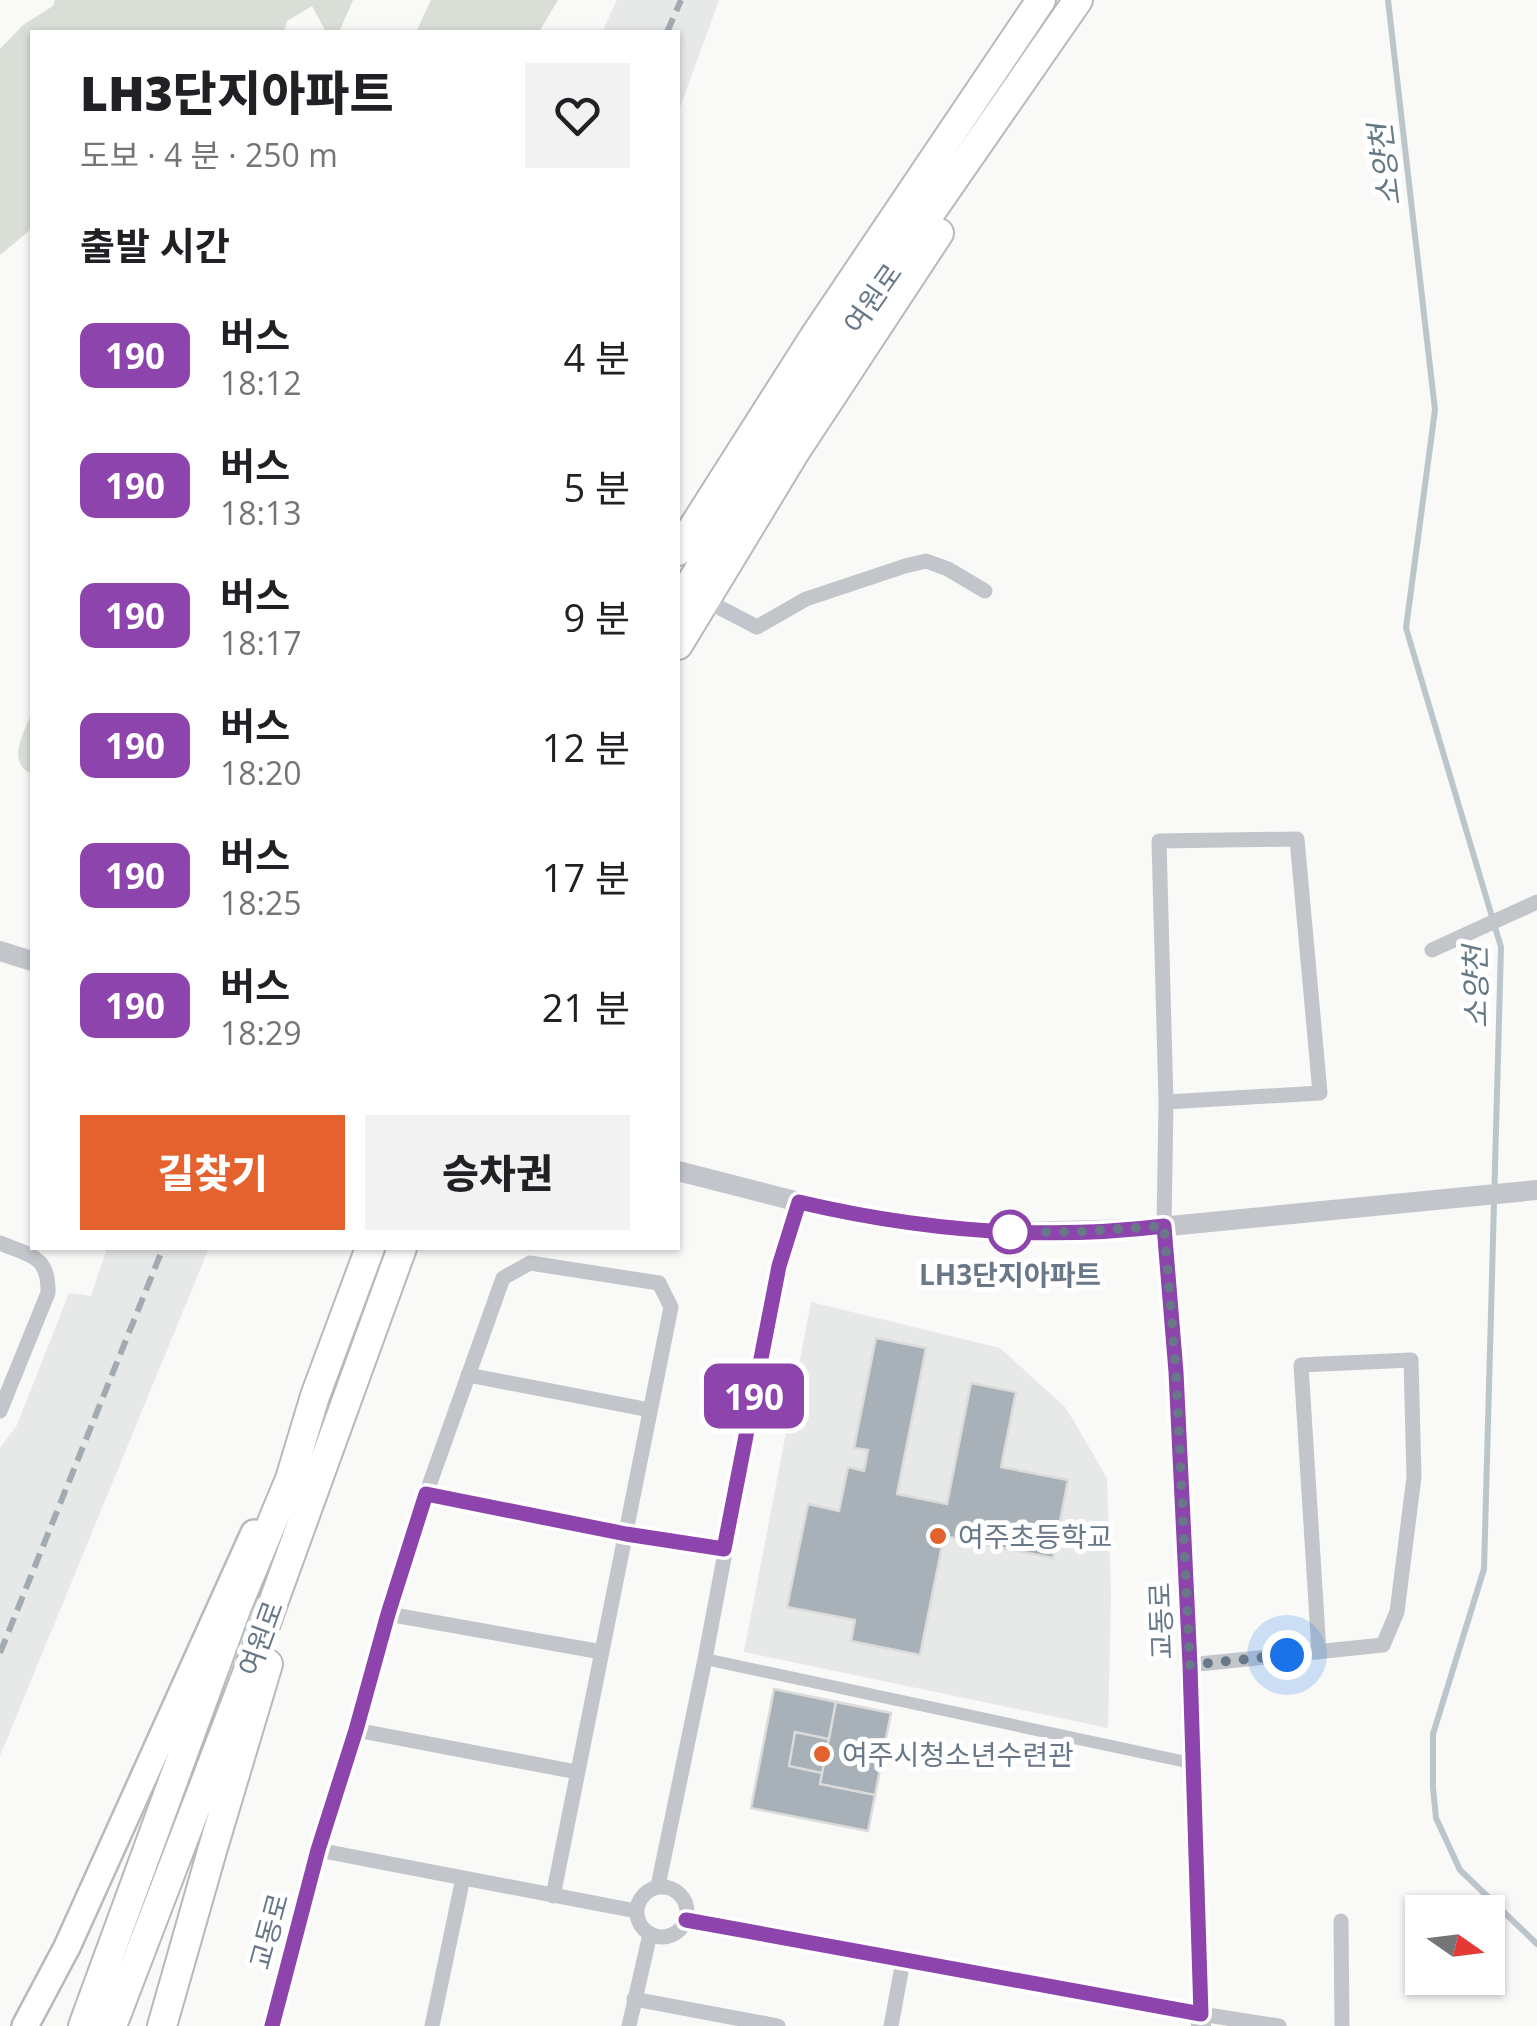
<!DOCTYPE html>
<html lang="ko">
<head>
<meta charset="utf-8">
<style>
	body { margin:0; font-family:"Open Sans","Noto Sans KR",sans-serif; background:#f2f2f2; color:#202124; height:100vh; display:flex; flex-direction:column; font-size:38px; white-space:nowrap }
	* { box-sizing:border-box; margin:0 }
	p { font-size:32px; color:#757577 }
	.icon { flex:none; width:55px; height:55px; fill:none; stroke:currentColor; stroke-width:2; stroke-linecap:round; stroke-linejoin:round }
	.map { position:relative; flex:1; overflow:hidden }
	.side { position:absolute; left:30px; top:30px; width:650px; height:1220px; display:flex; flex-direction:column; background:#fff; border-radius:0px; box-shadow:0 2px 8px #0004 }
	.side>* { flex:none }
	.badge { padding:0 20px; border-radius:15px; font-size:35px; line-height:65px }
	.needle { width:65px; rotate:104deg }
	.fabs { position:absolute; left:1405px; top:1895px; display:grid; gap:20px }
	.fabs a { display:grid; place-items:center; width:100px; height:100px; border-radius:0px; background:#fff; box-shadow:0 2px 8px #0004; font-size:50px }
	.you { position:absolute; width:50px; height:50px; margin:-25px; border:8px solid #fff; border-radius:50%; background:#1a73e8; box-shadow:0 0 0 15px #1a73e833 }
	.map>.badge { position:absolute; translate:-50% -50%; box-shadow:0 0 0 5px #fff }
	h2 { padding:0 50px; font-size:38px; line-height:90px }
	.round { display:grid; place-items:center; flex:none; width:105px; height:105px; border-radius:0px; background:#f2f2f2 }
	.summary { display:flex; align-items:center; justify-content:space-between; height:170px; padding:0 50px }
	h1 { font-size:48px; font-weight:800; line-height:75px }
	.primary-button { display:flex; gap:20px; margin-top:auto; padding:20px 50px }
	.primary-button a { flex:1; height:115px; border-radius:0px; background:#e4622d; color:#fff; font-size:40px; font-weight:800; line-height:115px; text-align:center }
	.primary-button a+a { background:#f2f2f2; color:#202124 }
	ul { padding:0; list-style:none }
	li { display:flex; align-items:center; gap:30px; height:130px; padding:0 50px }
	li div { flex:1 }
	li b { display:block; font-size:38px }
	li em { font-style:normal }
	li .badge { min-width:110px; font-weight:700; text-align:center }
	.map>svg:first-child { display:block }
	.built { fill:#e7e8e8 }
	.green { fill:#d9ded6 }
	.lines { fill:none; stroke-linecap:round; stroke-linejoin:round }
	.stream { stroke:#bbc6cb; stroke-width:6 }
	.building { fill:#a9b1b8; stroke:#dbdbd9; stroke-width:2.5 }
	.primary-casing { stroke:#b6babf; stroke-width:30 }
	.trunk-casing { stroke:#b6b9bd; stroke-width:32 }
	.pedestrian { stroke:#c2c6cb; stroke-width:12 }
	.minor { stroke:#c2c6cb; stroke-width:15 }
	.tertiary { stroke:#c2c6cb; stroke-width:20 }
	.primary { stroke:#fff; stroke-width:25 }
	.trunk { stroke:#fff; stroke-width:28 }
	.rail { stroke:#a3aab0; stroke-width:6; stroke-dasharray:15 8; stroke-linecap:butt }
	.line-casing { stroke:#fff; stroke-width:22 }
	.line { stroke:#8e44ad; stroke-width:15 }
	.walk { stroke:#687888; stroke-width:10; stroke-dasharray:0 18 }
	.stop-dot { fill:#fff; stroke:#8e44ad; stroke-width:5 }
	.poi-dot { fill:#e4622d; stroke:#fff; stroke-width:4 }
	.labels { text-anchor:middle; dominant-baseline:central; stroke-width:10; stroke-linejoin:round; paint-order:stroke }
	.street-label { font-size:28px; fill:#687888; stroke:#fff }
	.stop-label { font-size:28px; font-weight:bold; fill:#687888; stroke:#fff }
	.poi-label { font-size:28px; fill:#687888; stroke:#fff; text-anchor:start }
	.water-label { font-size:30px; font-style:italic; fill:#647983; stroke:#fff }
</style>
</head>
<body>
<div class="map">
<svg width="1537" height="2026" viewBox="0 0 1537 2026">
	<rect width="100%" height="100%" fill="#f9f9f7"/>
	<path class="built" d="M 617,0 L 719,0 L 678,113 L 678,32 L 602,32 Z
		M 107,1248 L 209,1248 L 0,1756 L 0,1448 L 17,1425 L 69,1293 L 91,1296 Z
		M 811,1302 L 1000,1348 L 1066,1408 L 1107,1478 L 1111,1594 L 1108,1728 L 744,1652 Z"/>
	<path class="green" d="M 55,0 L 353,0 L 339,32 L 326,32 L 312,6 L 287,21 L 284,32 L 32,32 L 32,225 L 29,231 L 0,255 L 0,49 L 23,25 L 53,6 Z
		M 431,0 L 558,0 L 539,32 L 416,32 Z
		M 32,712 L 32,774 C 5,762 25,731 32,712 Z"/>
	<g class="lines">
		<path class="stream" d="M 1388,0 L 1435,410 L 1406,628 L 1501,947 L 1484,1569 L 1433,1734 L 1433,1788 L 1436,1818 L 1460,1870 L 1537,1944"/>
	</g>
	<path class="building" d="M 876,1338 L 926,1348 L 897,1494 L 947,1504 L 971,1383 L 1016,1392 L 1001,1467 L 1068,1480 L 1053,1558 L 944,1536 L 920,1655 L 851,1641 L 855,1620 L 787,1607 L 808,1504 L 839,1511 L 848,1467 L 864,1471 L 868,1450 L 854,1448 Z
		M 774,1689 L 836,1702 L 829,1739 L 795,1732 L 789,1766 L 822,1773 L 820,1784 L 875,1795 L 868,1831 L 751,1808 Z
		M 774,1689 L 891,1713 L 868,1831 L 751,1808 Z
		M 836,1702 L 891,1713 L 875,1795 L 820,1784 Z"/>
	<g class="lines">
		<defs>
			<path id="primary" d="M 25,2026 L 67,1947 L 254,1533"/>
			<path id="trunk" d="M 678,551 L 814,337 L 1041,0
				M 678,604 L 818,375 L 1078,0
				M 678,645 L 795,452 L 939,233
				M 83,2026 L 238,1604 L 290,1479 L 315,1396 L 370,1248
				M 112,2026 L 256,1650 L 402,1248
				M 162,2026 L 212,1851 L 268,1664"/>
		</defs>
		<use href="#primary" class="primary-casing"/>
		<use href="#trunk" class="trunk-casing"/>
		<path class="pedestrian" d="M 705,1659 L 1191,1763"/>
		<path class="minor" d="M 705,600 L 757,627 L 806,599 L 905,566 L 926,561 L 948,569 L 985,591
			M 1432,950 L 1537,902
			M 1164,1226 L 1166,1102 L 1159,841 L 1297,839 L 1320,1093 L 1166,1102
			M 0,1243 C 30,1256 49,1255 48,1293 L 0,1411
			M 468,1375 L 650,1410
			M 426,1494 L 625,1533 L 724,1549
			M 388,1614 L 602,1652
			M 1189,1665 L 1383,1645 L 1397,1612 L 1414,1477 L 1411,1360 L 1301,1365 L 1319,1652
			M 356,1730 L 577,1772
			M 318,1850 L 636,1911
			M 658,1886 L 705,1659 L 779,1266 L 799,1202
			M637 1912a25 25 0 1 1 50 0a25 25 0 1 1-50 0Z
			M 686,1920 C 883,1957 1081,1997 1279,2026
			M 1341,1921 L 1342,2026
			M 634,1999 L 778,2026
			M 272,2026 L 318,1850 L 356,1730 L 388,1614 L 426,1494 L 503,1278 L 530,1263 L 659,1283 L 671,1307 L 553,1896
			M 432,2026 L 463,1878
			M 629,2026 L 650,1934
			M 891,2026 L 903,1961"/>
		<path class="tertiary" d="M 0,951 L 32,961
			M 678,1171 L 799,1202 L 893,1221 L 949,1228 L 1013,1232 L 1139,1229 L 1537,1190
			M 1164,1226 L 1176,1372 L 1189,1665 L 1201,2026"/>
		<use href="#primary" class="primary"/>
		<use href="#trunk" class="trunk"/>
		<path class="rail" d="M 667,32 L 681,0
			M 0,1653 L 163,1248"/>
	</g>
	<g class="lines">
		<defs>
			<path id="line" d="M 272,2026 L 318,1850 L 356,1730 L 388,1614 L 426,1494 L 626,1534 L 724,1549 L 779,1266 L 799,1202 C 918,1230 1042,1241 1164,1226 L 1176,1372 L 1190,1665 L 1201,2014 L 686,1920"/>
		</defs>
		<use href="#line" class="line-casing"/>
		<use href="#line" class="line"/>
		<path class="walk" d="M 1010,1232 L 1074,1232 L 1164,1226 L 1176,1372 L 1190,1665 L 1287,1655"/>
	</g>
	<circle class="stop-dot" cx="1010" cy="1232" r="20"/>
	<g class="poi-dot">
		<circle cx="938" cy="1536" r="10"/>
		<circle cx="822" cy="1754" r="10"/>
	</g>
	<g class="labels">
		<g class="street-label">
			<text transform="translate(872 298) rotate(-55)">여원로</text>
			<text transform="translate(1160 1621) rotate(-92)">교동로</text>
			<text transform="translate(260 1638) rotate(-70)">여원로</text>
			<text transform="translate(268 1931) rotate(-75)">교동로</text>
		</g>
		<g class="stop-label">
			<text x="1010" y="1274">LH3단지아파트</text>
		</g>
		<g class="poi-label">
			<text x="958" y="1536">여주초등학교</text>
			<text x="842" y="1754">여주시청소년수련관</text>
		</g>
		<g class="water-label">
			<text transform="translate(1384 165) rotate(-97)">소양천</text>
			<text transform="translate(1475 987) rotate(-91)">소양천</text>
		</g>
	</g>
</svg>
<div class="fabs">
<a><svg class="needle" viewBox="-14 -14 28 28"><path d="M0-13l5 13h-10z" fill="#e53935"/><path d="M0 13l5-13h-10z" fill="#757577"/></svg></a>
</div>
<div class="you" style="left:1287px;top:1655px"></div>
<b class="badge" style="left:754px;top:1396px;background:#8e44ad;color:#fff">190</b>
<section class="side">
<div class="summary"><div><h1>LH3단지아파트</h1><p>도보 · 4 분 · 250 m</p></div><a class="round"><svg class="icon" aria-label="heart" viewBox="0 0 24 24"><path d="M12 20l-8-8c-3-5 5-10 8-4 3-6 11-1 8 4z"/></svg></a></div>
<h2>출발 시간</h2>
<ul>
<li><span class="badge" style="background:#8e44ad;color:#fff">190</span><div><b>버스</b><p>18:12</p></div><em>4 분</em></li>
<li><span class="badge" style="background:#8e44ad;color:#fff">190</span><div><b>버스</b><p>18:13</p></div><em>5 분</em></li>
<li><span class="badge" style="background:#8e44ad;color:#fff">190</span><div><b>버스</b><p>18:17</p></div><em>9 분</em></li>
<li><span class="badge" style="background:#8e44ad;color:#fff">190</span><div><b>버스</b><p>18:20</p></div><em>12 분</em></li>
<li><span class="badge" style="background:#8e44ad;color:#fff">190</span><div><b>버스</b><p>18:25</p></div><em>17 분</em></li>
<li><span class="badge" style="background:#8e44ad;color:#fff">190</span><div><b>버스</b><p>18:29</p></div><em>21 분</em></li>
</ul>
<div class="primary-button"><a>길찾기</a><a>승차권</a></div>
</section>
</div>
</body>
</html>
